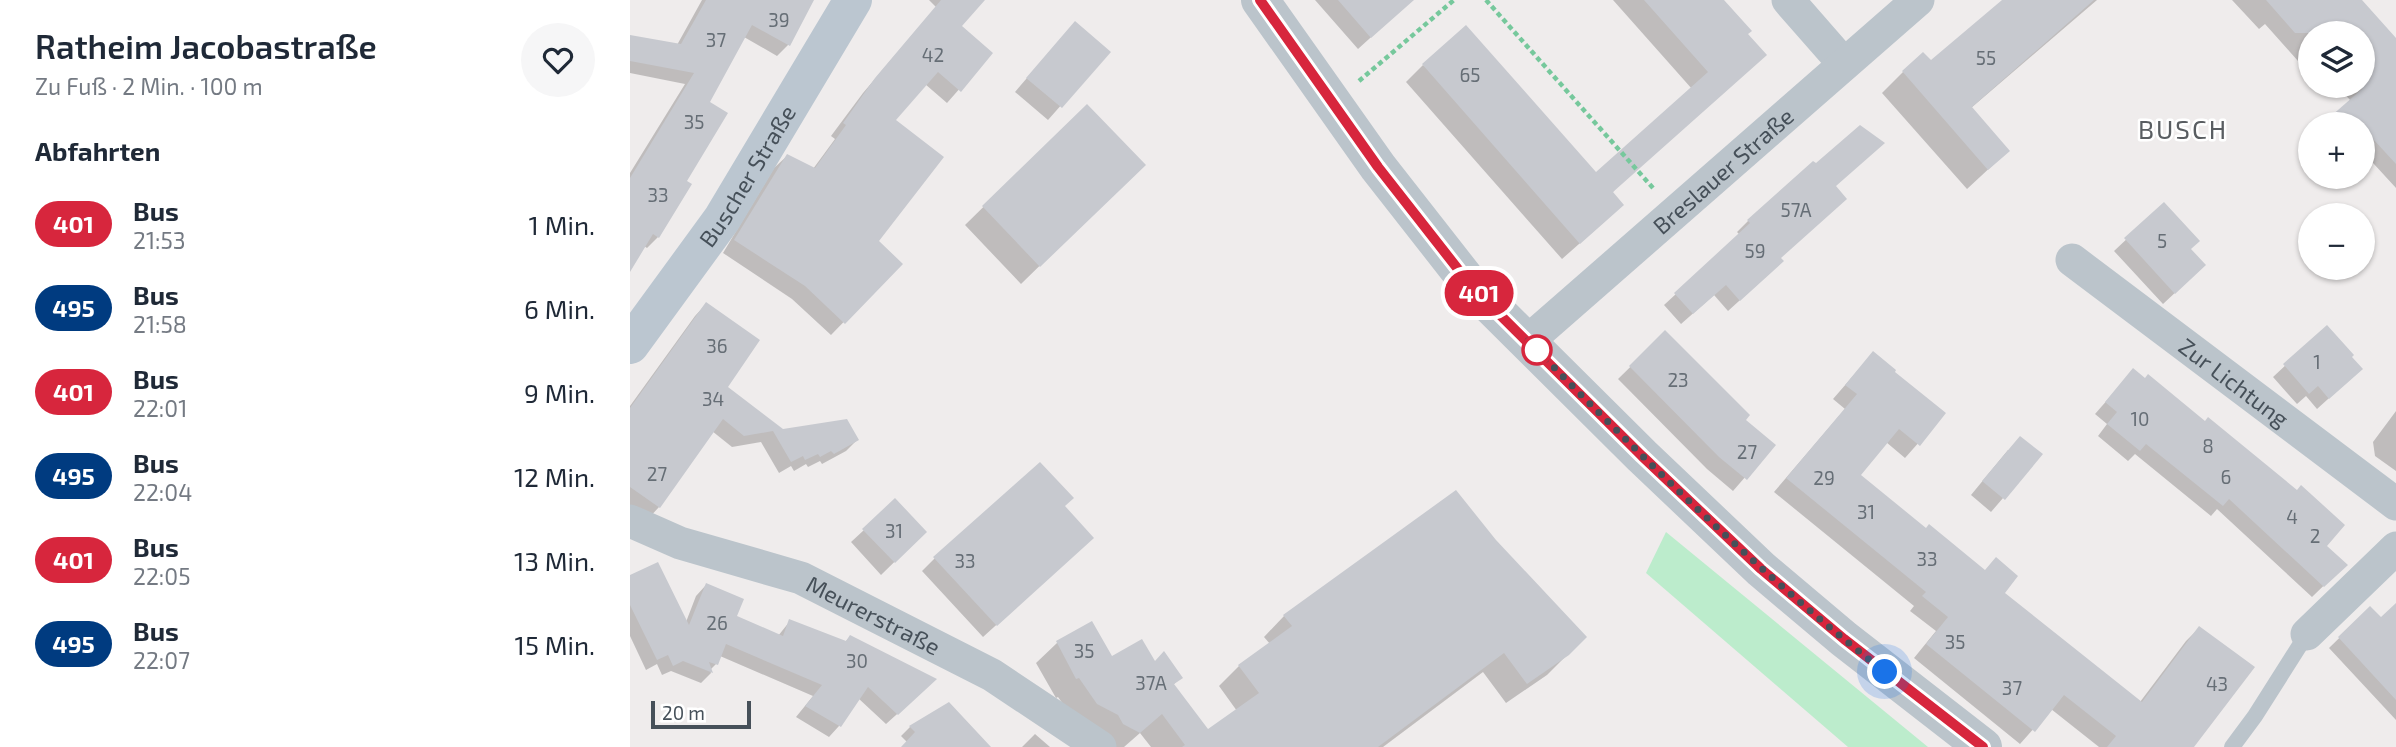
<!DOCTYPE html>
<html lang="de">
<head>
<meta charset="utf-8">
<style>
	body { margin:0; font-family:"Exo 2",sans-serif; background:#f6f6f7; color:#1f2937; height:100vh; display:flex; flex-direction:column; font-size:26px; white-space:nowrap }
	* { box-sizing:border-box; margin:0 }
	p { font-size:23px; color:#747a83 }
	.icon { flex:none; width:38px; height:38px; fill:none; stroke:currentColor; stroke-width:2; stroke-linecap:round; stroke-linejoin:round }
	.map { position:relative; flex:1; overflow:hidden }
	.side { display:flex; flex-direction:column; background:#fff; width:630px }
	.side>* { flex:none }
	.badge { padding:0 14px; border-radius:23px; font-size:24px; line-height:46px }
	.tools { position:absolute; left:1668px; top:21px; display:grid; gap:14px }
	.tools a { display:grid; place-items:center; width:77px; height:77px; border-radius:50%; background:#fff; box-shadow:0 2px 5px #0004; font-size:35px }
	.scale { position:absolute; left:21px; bottom:18px; width:100px; box-sizing:border-box; padding-left:7px; border:4px solid #465059; border-top:0; font-size:19px; line-height:24px; white-space:nowrap; color:#465059; -webkit-text-stroke:5px #fff; paint-order:stroke }
	.you { position:absolute; width:35px; height:35px; margin:-18px; border:5px solid #fff; border-radius:50%; background:#1a73e8; box-shadow:0 0 0 10px #1a73e833 }
	.map>.badge { position:absolute; translate:-50% -50%; box-shadow:0 0 0 4px #fff }
	h2 { padding:0 35px; font-size:26px; line-height:63px }
	.round { display:grid; place-items:center; flex:none; width:74px; height:74px; border-radius:37px; background:#f6f6f7 }
	.headline { display:flex; align-items:center; justify-content:space-between; height:119px; padding:0 35px }
	h1 { font-size:33px; font-weight:600; line-height:52px }
	ul { padding:0; list-style:none }
	li { display:flex; align-items:center; gap:21px; height:84px; padding:0 35px }
	li div { flex:1 }
	li b { display:block; font-size:26px }
	li em { font-style:normal }
	li .badge { min-width:77px; font-weight:700; text-align:center }
	main { display:flex; flex:1; min-height:0 }
	.map>svg:first-child { display:block }
	.green { fill:#bceccc }
	.shadow { fill:#0003 }
	.building { fill:#c7c9cf }
	.lines { fill:none; stroke-linecap:round; stroke-linejoin:round }
	.path { stroke:#76c89c; stroke-width:4.5; stroke-dasharray:5 3.5; stroke-linecap:butt }
	.service { stroke:#bbc4cb; stroke-width:16 }
	.minor { stroke:#bbc4cb; stroke-width:33 }
	.tertiary { stroke:#bbc4cb; stroke-width:38 }
	.secondary { stroke:#bbc6d0; stroke-width:38 }
	.line-casing { stroke:#fff; stroke-width:16 }
	.line { stroke:#d7263d; stroke-width:10 }
	.walk { stroke:#465059; stroke-width:7; stroke-dasharray:0 12.6 }
	.stop-dot { fill:#fff; stroke:#d7263d; stroke-width:3.5 }
	.labels { text-anchor:middle; dominant-baseline:central; stroke-width:5; stroke-linejoin:round; paint-order:stroke }
	.number-label { font-size:19px; fill:#666e76 }
	.street-label { font-size:23px; fill:#465059; stroke:#fff }
	.quarter-label { font-size:26px; letter-spacing:2px; fill:#595d61; stroke:#fff }
</style>
</head>
<body>
<main>
<section class="side">
<div class="headline"><div><h1>Ratheim Jacobastraße</h1><p>Zu Fuß · 2 Min. · 100 m</p></div><a class="round"><svg class="icon" aria-label="heart" viewBox="0 0 24 24"><path d="M12 20l-8-8c-3-5 5-10 8-4 3-6 11-1 8 4z"/></svg></a></div>
<h2>Abfahrten</h2>
<ul>
<li><span class="badge" style="background:#d7263d;color:#fff">401</span><div><b>Bus</b><p>21:53</p></div><em>1 Min.</em></li>
<li><span class="badge" style="background:#003b80;color:#fff">495</span><div><b>Bus</b><p>21:58</p></div><em>6 Min.</em></li>
<li><span class="badge" style="background:#d7263d;color:#fff">401</span><div><b>Bus</b><p>22:01</p></div><em>9 Min.</em></li>
<li><span class="badge" style="background:#003b80;color:#fff">495</span><div><b>Bus</b><p>22:04</p></div><em>12 Min.</em></li>
<li><span class="badge" style="background:#d7263d;color:#fff">401</span><div><b>Bus</b><p>22:05</p></div><em>13 Min.</em></li>
<li><span class="badge" style="background:#003b80;color:#fff">495</span><div><b>Bus</b><p>22:07</p></div><em>15 Min.</em></li>
</ul>
</section>
<div class="map">
<svg width="1766" height="747" viewBox="0 0 1766 747">
	<rect width="100%" height="100%" fill="#efecec"/>
	<path class="green" d="M 1036,532 L 1298,747 L 1218,747 L 1016,573 Z"/>
	<path class="shadow" d="M 72,0 L 183,0 L 158,45 L 147,56 L 114,37 L 78,103 L 55,182 L 28,237 L 17,248 L 14,246 L 0,255 L 0,173 L 55,84 L 0,73 L 0,37 L 47,45 Z
		M 299,0 L 353,0 L 330,26 L 361,53 L 317,103 L 295,84 L 264,120 L 247,241 L 270,264 L 201,335 L 162,299 L 93,253 L 144,168 L 157,156 L 183,169 L 205,139 L 201,136 L 233,93 L 306,7 Z
		M 685,0 L 782,0 L 728,49 Z
		M 983,0 L 1092,0 L 1116,35 L 982,193 L 975,221 L 932,259 L 776,82 L 793,65 L 965,175 L 1062,89 Z
		M 1375,0 L 1467,0 L 1341,108 L 1378,151 L 1337,189 L 1252,93 L 1273,72 L 1300,63 Z
		M 1602,0 L 1718,0 L 1766,41 L 1766,188 L 1732,151 L 1732,124 L 1696,124 L 1721,101 L 1707,86 L 1732,86 L 1732,33 L 1680,33 L 1680,56 L 1678,53 L 1668,61 L 1635,24 L 1629,29 Z
		M 433,36 L 478,52 L 418,120 L 385,92 Z
		M 456,106 L 513,165 L 391,284 L 335,225 Z
		M 1204,187 L 1149,258 L 1141,272 L 1098,311 L 1084,295 L 1051,324 L 1034,305 L 1110,235 L 1107,232 L 1118,221 Z
		M 1534,204 L 1559,250 L 1563,276 L 1533,304 L 1484,251 Z
		M 76,304 L 95,387 L 153,431 L 227,440 L 216,451 L 192,464 L 190,461 L 178,467 L 176,464 L 164,471 L 161,466 L 149,473 L 131,442 L 102,447 L 82,431 L 29,507 L 18,519 L 0,506 L 0,406 L 65,316 Z
		M 1697,327 L 1719,380 L 1687,409 L 1676,396 L 1667,404 L 1643,377 Z
		M 1035,333 L 1113,420 L 1143,445 L 1103,491 L 1077,469 L 988,379 Z
		M 1243,353 L 1262,372 L 1314,414 L 1275,458 L 1256,442 L 1229,475 L 1372,593 L 1510,702 L 1556,641 L 1569,628 L 1562,747 L 1469,747 L 1421,709 L 1390,744 L 1284,658 L 1306,631 L 1280,611 L 1284,606 L 1144,492 L 1215,409 L 1203,399 Z
		M 1493,382 L 1575,423 L 1666,492 L 1694,546 L 1715,565 L 1682,597 L 1587,509 L 1581,516 L 1505,454 L 1498,461 L 1468,436 L 1477,424 L 1465,414 Z
		M 1766,411 L 1766,471 L 1745,456 L 1743,442 Z
		M 1378,450 L 1411,454 L 1361,512 L 1341,495 Z
		M 826,493 L 865,541 L 955,637 L 917,675 L 876,703 L 853,672 L 753,747 L 521,747 L 510,733 L 494,747 L 478,747 L 447,724 L 428,697 L 426,698 L 406,663 L 427,643 L 461,623 L 481,658 L 524,663 L 551,677 L 543,685 L 577,731 L 607,711 L 589,686 L 609,666 L 640,644 L 634,637 L 654,616 Z
		M 433,507 L 449,550 L 353,637 L 292,571 L 305,558 Z
		M 234,530 L 295,532 L 251,575 L 221,542 Z
		M 0,577 L 56,622 L 66,596 L 76,585 L 105,617 L 148,636 L 160,621 L 214,643 L 220,637 L 295,689 L 256,724 L 228,698 L 209,726 L 199,737 L 166,717 L 183,696 L 90,656 L 86,664 L 80,670 L 81,673 L 71,683 L 41,671 L 32,675 L 27,664 L 16,670 L 0,636 Z
		M 1766,605 L 1766,720 L 1699,648 L 1740,608 L 1751,619 Z
		M 319,705 L 359,747 L 273,747 L 277,742 L 271,736 L 280,727 Z
		M 405,734 L 420,747 L 392,747 Z"/>
	<path class="building" d="M 76,0 L 184,0 L 160,46 L 122,25 L 80,102 L 98,113 L 57,181 L 62,184 L 29,238 L 23,234 L 0,272 L 0,178 L 64,73 L 0,61 L 0,35 L 51,44 Z
		M 311,0 L 355,0 L 332,26 L 363,53 L 331,92 L 308,72 L 266,120 L 314,157 L 249,241 L 273,264 L 215,324 L 175,286 L 104,240 L 157,154 L 185,168 L 216,125 L 213,123 L 245,78 Z
		M 708,0 L 784,0 L 741,38 Z
		M 1014,0 L 1094,0 L 1122,31 L 1118,34 L 1137,55 L 983,192 L 994,205 L 950,244 L 792,64 L 836,25 L 966,172 L 1078,72 Z
		M 1372,0 L 1464,0 L 1342,107 L 1380,151 L 1358,170 L 1272,71 L 1293,52 L 1301,60 Z
		M 1636,0 L 1732,0 L 1766,38 L 1766,164 L 1732,127 L 1732,124 L 1692,124 L 1732,89 L 1732,33 L 1665,33 Z
		M 445,21 L 481,52 L 432,108 L 396,78 Z
		M 457,104 L 516,165 L 410,267 L 352,206 Z
		M 1230,125 L 1255,143 L 1206,186 L 1217,199 L 1151,258 L 1154,261 L 1110,301 L 1096,285 L 1063,314 L 1044,293 L 1120,223 L 1117,220 L 1183,161 L 1186,163 Z
		M 1534,202 L 1570,241 L 1561,249 L 1576,265 L 1545,294 L 1494,238 Z
		M 76,302 L 130,340 L 98,387 L 153,429 L 217,419 L 229,440 L 204,454 L 201,451 L 190,457 L 188,454 L 175,460 L 173,456 L 161,462 L 143,431 L 114,436 L 93,419 L 30,508 L 0,487 L 0,408 Z
		M 1697,325 L 1724,355 L 1722,357 L 1733,369 L 1699,399 L 1688,386 L 1679,394 L 1653,364 Z
		M 1035,330 L 1120,415 L 1116,420 L 1146,445 L 1117,480 L 1089,457 L 999,366 Z
		M 1243,351 L 1266,370 L 1265,372 L 1316,413 L 1290,446 L 1269,429 L 1231,475 L 1296,528 L 1299,524 L 1355,570 L 1366,557 L 1388,576 L 1375,593 L 1512,702 L 1569,626 L 1625,667 L 1564,747 L 1477,747 L 1486,736 L 1434,695 L 1405,732 L 1296,644 L 1318,617 L 1292,596 L 1296,592 L 1156,478 L 1227,394 L 1215,385 Z
		M 1503,368 L 1515,378 L 1518,374 L 1575,421 L 1578,417 L 1667,490 L 1671,485 L 1715,525 L 1697,546 L 1718,565 L 1694,587 L 1599,499 L 1593,506 L 1516,444 L 1510,451 L 1477,424 L 1487,412 L 1475,402 Z
		M 1390,436 L 1413,454 L 1375,500 L 1352,481 Z
		M 410,462 L 444,498 L 435,506 L 464,538 L 367,626 L 303,557 Z
		M 826,490 L 866,540 L 957,637 L 939,655 L 897,684 L 874,653 L 748,747 L 552,747 L 555,745 L 532,714 L 510,733 L 493,724 L 488,715 L 467,704 L 449,678 L 446,679 L 426,641 L 462,621 L 482,656 L 512,639 L 525,661 L 534,651 L 553,678 L 544,684 L 578,729 L 629,693 L 608,665 L 662,626 L 653,615 Z
		M 265,498 L 297,532 L 265,563 L 232,529 Z
		M 28,562 L 59,625 L 76,583 L 114,599 L 107,616 L 153,636 L 159,619 L 216,641 L 220,635 L 307,679 L 268,715 L 238,687 L 211,727 L 175,706 L 192,685 L 96,644 L 88,665 L 79,662 L 83,673 L 53,661 L 43,666 L 38,655 L 27,660 L 0,605 L 0,575 Z
		M 1766,603 L 1766,700 L 1708,637 L 1740,606 L 1751,617 Z
		M 319,702 L 361,747 L 271,747 L 285,732 L 279,726 Z"/>
	<g class="lines">
		<path class="path" d="M 856,0 L 1023,188
			M 729,81 L 824,0"/>
		<path class="service" d="M 1602,747 L 1625,716 L 1677,634"/>
		<g class="minor">
			<path d="M 1158,0 L 1214,64"/>
			<path id="s1" d="M 1442,260 L 1766,504"/>
			<path id="s2" d="M 898,341 L 1288,0"/>
			<path id="s3" d="M 0,521 L 50,543 L 171,578 L 362,675 L 470,747"/>
			<path d="M 1677,634 L 1766,548"/>
		</g>
		<path class="tertiary" d="M 630,0 L 748,167 L 842,287 L 1012,456 L 1131,569 L 1214,639 L 1353,747"/>
		<path class="secondary" id="s4" d="M 0,345 L 92,219 L 223,0"/>
	</g>
	<g class="lines">
		<defs>
			<path id="line" d="M 630,0 L 748,167 L 842,287 L 1012,456 L 1131,569 L 1214,639 L 1353,747"/>
		</defs>
		<use href="#line" class="line-casing"/>
		<use href="#line" class="line"/>
		<path class="walk" d="M 907,350 L 898,341 C 1012,457 1127,572 1255,672"/>
	</g>
	<circle class="stop-dot" cx="907" cy="350" r="14"/>
	<g class="labels">
		<g class="number-label">
			<text x="149" y="19">39</text>
			<text x="86" y="39">37</text>
			<text x="303" y="54">42</text>
			<text x="1356" y="57">55</text>
			<text x="840" y="74">65</text>
			<text x="64" y="121">35</text>
			<text x="28" y="194">33</text>
			<text x="1166" y="209">57A</text>
			<text x="1532" y="240">5</text>
			<text x="1125" y="250">59</text>
			<text x="87" y="345">36</text>
			<text x="1687" y="361">1</text>
			<text x="1048" y="379">23</text>
			<text x="83" y="398">34</text>
			<text x="1510" y="418">10</text>
			<text x="1578" y="445">8</text>
			<text x="1117" y="451">27</text>
			<text x="27" y="473">27</text>
			<text x="1596" y="476">6</text>
			<text x="1194" y="477">29</text>
			<text x="1236" y="511">31</text>
			<text x="1662" y="516">4</text>
			<text x="264" y="530">31</text>
			<text x="1685" y="535">2</text>
			<text x="1297" y="558">33</text>
			<text x="335" y="560">33</text>
			<text x="87" y="622">26</text>
			<text x="1325" y="641">35</text>
			<text x="454" y="650">35</text>
			<text x="227" y="660">30</text>
			<text x="521" y="682">37A</text>
			<text x="1587" y="683">43</text>
			<text x="1382" y="687">37</text>
		</g>
		<g class="street-label">
			<text stroke="none"><textPath href="#s2" startOffset="259">Breslauer Straße</textPath></text>
			<text stroke="none"><textPath href="#s4" startOffset="206">Buscher Straße</textPath></text>
			<text stroke="none"><textPath href="#s1" startOffset="203">Zur Lichtung</textPath></text>
			<text stroke="none"><textPath href="#s3" startOffset="262">Meurerstraße</textPath></text>
		</g>
		<g class="quarter-label">
			<text x="1553" y="128">BUSCH</text>
		</g>
	</g>
</svg>
<div class="tools">
<a><svg class="icon" aria-label="layers" viewBox="0 0 24 24"><path d="M12 4l9 5-9 5-9-5zM3 14l9 5 9-5"/></svg></a>
<a>+</a>
<a>−</a>
</div>
<div class="scale">20 m</div>
<div class="you" style="left:1255px;top:672px"></div>
<b class="badge" style="left:849px;top:293px;background:#d7263d;color:#fff">401</b>
</div>
</main>
</body>
</html>
